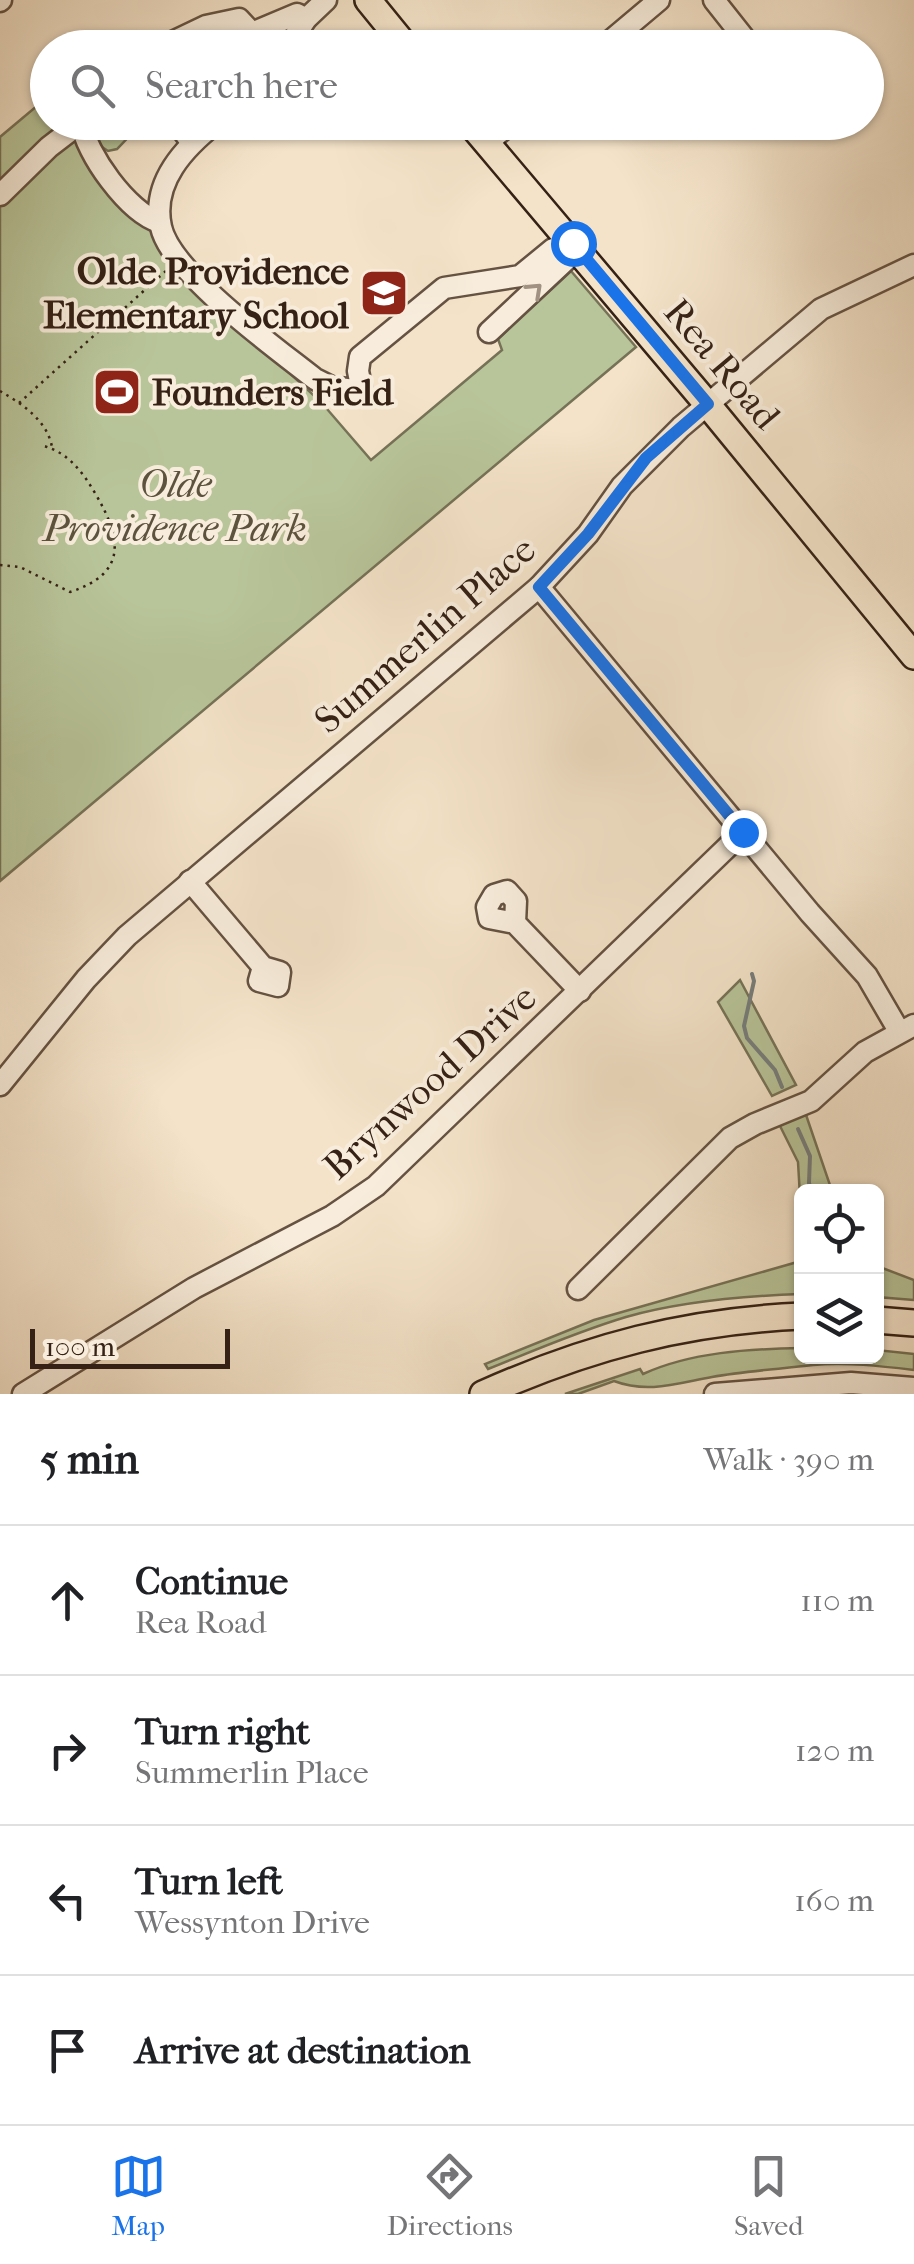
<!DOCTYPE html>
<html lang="en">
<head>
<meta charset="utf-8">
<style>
  body { margin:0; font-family:"IM FELL French Canon",serif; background:#f2f2f2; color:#202124 }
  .controls { position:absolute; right:30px; bottom:30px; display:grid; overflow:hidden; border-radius:15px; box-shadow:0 2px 8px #0004 }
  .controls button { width:90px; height:90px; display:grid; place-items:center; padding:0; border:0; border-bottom:2px solid #e0e0e0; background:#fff; color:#202124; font:50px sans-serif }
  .scale { position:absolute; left:30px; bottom:25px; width:200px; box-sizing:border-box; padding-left:10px; border:5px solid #352115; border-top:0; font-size:28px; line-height:35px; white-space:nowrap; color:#352115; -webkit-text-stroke:8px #f8eddc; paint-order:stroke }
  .stop { position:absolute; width:30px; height:30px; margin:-22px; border:8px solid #1a73e8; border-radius:50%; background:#fff }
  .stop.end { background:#1a73e8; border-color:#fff; box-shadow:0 2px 10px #0008 }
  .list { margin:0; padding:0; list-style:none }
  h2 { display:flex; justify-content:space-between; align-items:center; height:130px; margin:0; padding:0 40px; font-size:42px }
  h2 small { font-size:32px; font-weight:400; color:#757577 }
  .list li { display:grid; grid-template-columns:65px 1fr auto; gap:30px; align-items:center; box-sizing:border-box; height:150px; padding:0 40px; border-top:2px solid #e0e0e0 }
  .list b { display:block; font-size:38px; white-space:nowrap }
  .list p { margin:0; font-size:32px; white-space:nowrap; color:#757577 }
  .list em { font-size:32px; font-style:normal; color:#757577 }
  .icon { flex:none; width:55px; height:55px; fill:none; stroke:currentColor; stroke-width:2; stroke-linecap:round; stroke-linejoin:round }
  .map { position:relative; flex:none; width:914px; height:1394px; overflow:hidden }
  .search { position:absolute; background:#fff; box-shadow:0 2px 8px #0004; left:30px; right:30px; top:30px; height:110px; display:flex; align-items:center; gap:25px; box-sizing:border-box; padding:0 35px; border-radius:55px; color:#757577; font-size:38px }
  .sheet { height:730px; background:#fff }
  nav { display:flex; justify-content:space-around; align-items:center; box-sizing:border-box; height:140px; border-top:2px solid #e0e0e0; background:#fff; font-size:28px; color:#757577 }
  nav a { display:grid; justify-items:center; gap:5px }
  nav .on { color:#1a73e8 }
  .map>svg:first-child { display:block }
</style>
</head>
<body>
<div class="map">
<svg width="914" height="1394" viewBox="0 0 914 1394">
  <rect width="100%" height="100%" fill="#f4e3c9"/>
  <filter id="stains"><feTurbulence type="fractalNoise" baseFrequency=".002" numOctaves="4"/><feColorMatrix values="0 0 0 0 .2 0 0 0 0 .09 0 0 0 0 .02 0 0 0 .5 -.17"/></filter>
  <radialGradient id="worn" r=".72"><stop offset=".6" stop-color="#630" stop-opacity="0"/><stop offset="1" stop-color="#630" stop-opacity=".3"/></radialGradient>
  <g fill="#b8c499" stroke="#767257" stroke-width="2.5">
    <polygon points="44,100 47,104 48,122 63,123 219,308 321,402 371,460 502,350 498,339 571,271 636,347 0,881 0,137"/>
    <polygon points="102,123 134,123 137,128 117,149 108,151 102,147 96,135"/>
    <polygon points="740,980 796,1085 772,1096 718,1002"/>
    <polygon points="804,1109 832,1191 802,1192 801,1214 798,1162 777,1120"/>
    <path d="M801 1261V1294C743 1296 682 1301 626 1317 579 1331 533 1351 488 1369L485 1364 594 1320Z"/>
    <polygon points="877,1266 914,1280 914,1300 877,1297"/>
    <path d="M801 1348 802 1356H876L877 1350 914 1354V1370C881 1366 846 1362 813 1365 780 1369 745 1371 712 1377 678 1383 648 1394 614 1381L578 1394H565L640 1369 643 1374C691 1352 749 1349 801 1348Z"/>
  </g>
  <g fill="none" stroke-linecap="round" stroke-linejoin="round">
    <g stroke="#767d7c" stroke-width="4">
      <polyline points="752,974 754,981 744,1026 747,1038 775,1070 782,1087"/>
      <polyline points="798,1129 810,1156 809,1183 812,1192"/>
    </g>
    <g stroke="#655242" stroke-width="25">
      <g id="minor">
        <polyline points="714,0 752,48"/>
        <polyline points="0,1 1,0"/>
        <polyline points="160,48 206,26 239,19 252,33"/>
        <polyline points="244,48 252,33 297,14 306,19"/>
        <polyline points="287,48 306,19 326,0"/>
        <polyline points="602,48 659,0"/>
        <path d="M81 122C86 154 128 212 159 222"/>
        <polyline points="176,122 192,143"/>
        <path d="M217 122C185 147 151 182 161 227 171 273 276 348 315 379L331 387 362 391 358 371 360 357 444 288 520 276 553 249 573 243"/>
        <polyline points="487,143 512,122"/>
        <polyline points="0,195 49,147 79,124"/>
        <polyline points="489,332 566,260 573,243"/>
        <polyline points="539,587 810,913 867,976 899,1031"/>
        <polyline points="190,881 263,967 259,981 278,986 280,972 263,967"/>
        <polyline points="515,923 489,918 487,907 494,895 507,891 516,901 515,923 580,991"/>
        <polyline points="0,1085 86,979 127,936 539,587 588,534 622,486 681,427 821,309 914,265"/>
        <polyline points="578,1289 730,1138 755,1124 811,1101 865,1052 914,1025"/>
        <polyline points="23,1394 194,1288 332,1216 376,1186 743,832"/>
        <polyline points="715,1394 851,1383 914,1388"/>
      </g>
    </g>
    <g stroke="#352115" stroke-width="30">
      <g id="major">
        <polyline points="368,0 407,48"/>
        <polyline points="469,122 708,405 914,656"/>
        <polyline points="876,1320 914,1323"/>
        <path d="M483 1394C588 1347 686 1321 802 1316"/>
      </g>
    </g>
    <g stroke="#352115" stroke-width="2.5" stroke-dasharray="2.5 5" stroke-linecap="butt">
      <path d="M0 391C22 404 47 420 52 447"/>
      <polyline points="19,403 167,270"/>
      <path d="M0 565 20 567 70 592C129 573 121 537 95 493 82 471 68 453 44 446"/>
    </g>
    <use href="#minor" stroke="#f8eddc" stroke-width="20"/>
    <use href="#major" stroke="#f4e3c9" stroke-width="25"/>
  </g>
  <defs><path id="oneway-chevron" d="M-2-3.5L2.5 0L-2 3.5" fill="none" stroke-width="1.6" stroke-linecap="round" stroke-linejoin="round" transform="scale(2.5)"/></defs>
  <use stroke="#a09182" href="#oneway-chevron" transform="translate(535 290) rotate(-43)"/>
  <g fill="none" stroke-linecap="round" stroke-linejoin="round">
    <polyline stroke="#1a73e8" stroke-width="12" points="573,243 708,404 646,458 588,534 539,587 743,832"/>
  </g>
  <defs>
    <g id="school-square" transform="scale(2.5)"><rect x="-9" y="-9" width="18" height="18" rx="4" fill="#8f2418" stroke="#f8eddc"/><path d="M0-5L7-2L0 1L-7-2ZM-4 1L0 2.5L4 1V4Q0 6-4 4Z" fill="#fff"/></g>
    <g id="stadium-square" transform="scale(2.5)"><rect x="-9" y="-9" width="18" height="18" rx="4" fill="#8f2418" stroke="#f8eddc"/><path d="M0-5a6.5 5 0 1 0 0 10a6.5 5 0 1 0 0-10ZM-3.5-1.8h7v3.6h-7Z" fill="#fff"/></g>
  </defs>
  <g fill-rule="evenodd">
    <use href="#school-square" x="384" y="293"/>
    <use href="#stadium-square" x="117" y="392"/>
  </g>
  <g text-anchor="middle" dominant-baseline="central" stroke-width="8" stroke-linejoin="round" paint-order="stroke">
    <g font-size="38" font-weight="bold" fill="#352115" stroke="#f8eddc" text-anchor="end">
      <text x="349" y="271">Olde Providence<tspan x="349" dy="44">Elementary School</tspan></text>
      <text x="152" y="392" text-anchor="start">Founders Field</text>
    </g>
    <g font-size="38" fill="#352115" stroke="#f8eddc">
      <text transform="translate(722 364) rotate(50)">Rea Road</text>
      <text transform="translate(425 635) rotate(-41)">Summerlin Place</text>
      <text transform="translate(430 1082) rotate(-42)">Brynwood Drive</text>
    </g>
    <g font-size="38" font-style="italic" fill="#5c523d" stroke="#f8eddc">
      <text x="175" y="484">Olde<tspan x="175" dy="44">Providence Park</tspan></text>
    </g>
  </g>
  <rect width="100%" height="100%" filter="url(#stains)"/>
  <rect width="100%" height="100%" fill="url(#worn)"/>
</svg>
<div class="controls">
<button><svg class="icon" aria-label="locate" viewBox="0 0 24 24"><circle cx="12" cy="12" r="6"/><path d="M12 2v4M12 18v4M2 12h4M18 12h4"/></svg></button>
<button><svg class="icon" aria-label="layers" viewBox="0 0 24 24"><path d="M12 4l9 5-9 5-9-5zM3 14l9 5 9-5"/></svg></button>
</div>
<div class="scale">100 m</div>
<div class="stop" style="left:573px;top:243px"></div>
<div class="stop end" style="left:743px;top:832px"></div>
<div class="search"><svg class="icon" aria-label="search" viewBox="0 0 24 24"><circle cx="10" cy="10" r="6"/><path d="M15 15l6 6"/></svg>Search here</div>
</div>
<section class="sheet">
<h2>5 min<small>Walk · 390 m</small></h2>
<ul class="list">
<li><svg class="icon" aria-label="ahead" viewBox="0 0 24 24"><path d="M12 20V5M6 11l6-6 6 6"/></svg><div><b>Continue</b><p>Rea Road</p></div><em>110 m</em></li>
<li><svg class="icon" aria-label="right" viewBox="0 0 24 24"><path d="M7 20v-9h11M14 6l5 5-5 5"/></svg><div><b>Turn right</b><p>Summerlin Place</p></div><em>120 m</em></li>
<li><svg class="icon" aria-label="left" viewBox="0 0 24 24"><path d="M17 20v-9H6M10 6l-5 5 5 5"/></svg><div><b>Turn left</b><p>Wessynton Drive</p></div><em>160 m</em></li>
<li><svg class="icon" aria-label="arrive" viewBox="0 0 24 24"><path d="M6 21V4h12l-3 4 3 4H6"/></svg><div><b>Arrive at destination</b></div></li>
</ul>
</section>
<nav>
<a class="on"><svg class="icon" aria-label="map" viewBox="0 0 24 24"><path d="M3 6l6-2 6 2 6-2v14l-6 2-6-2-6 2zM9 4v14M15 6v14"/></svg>Map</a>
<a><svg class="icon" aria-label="directions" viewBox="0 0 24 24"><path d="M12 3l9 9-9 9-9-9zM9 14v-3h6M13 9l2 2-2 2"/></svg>Directions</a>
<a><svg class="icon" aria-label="saved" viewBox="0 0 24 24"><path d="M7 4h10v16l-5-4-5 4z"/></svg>Saved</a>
</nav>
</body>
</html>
